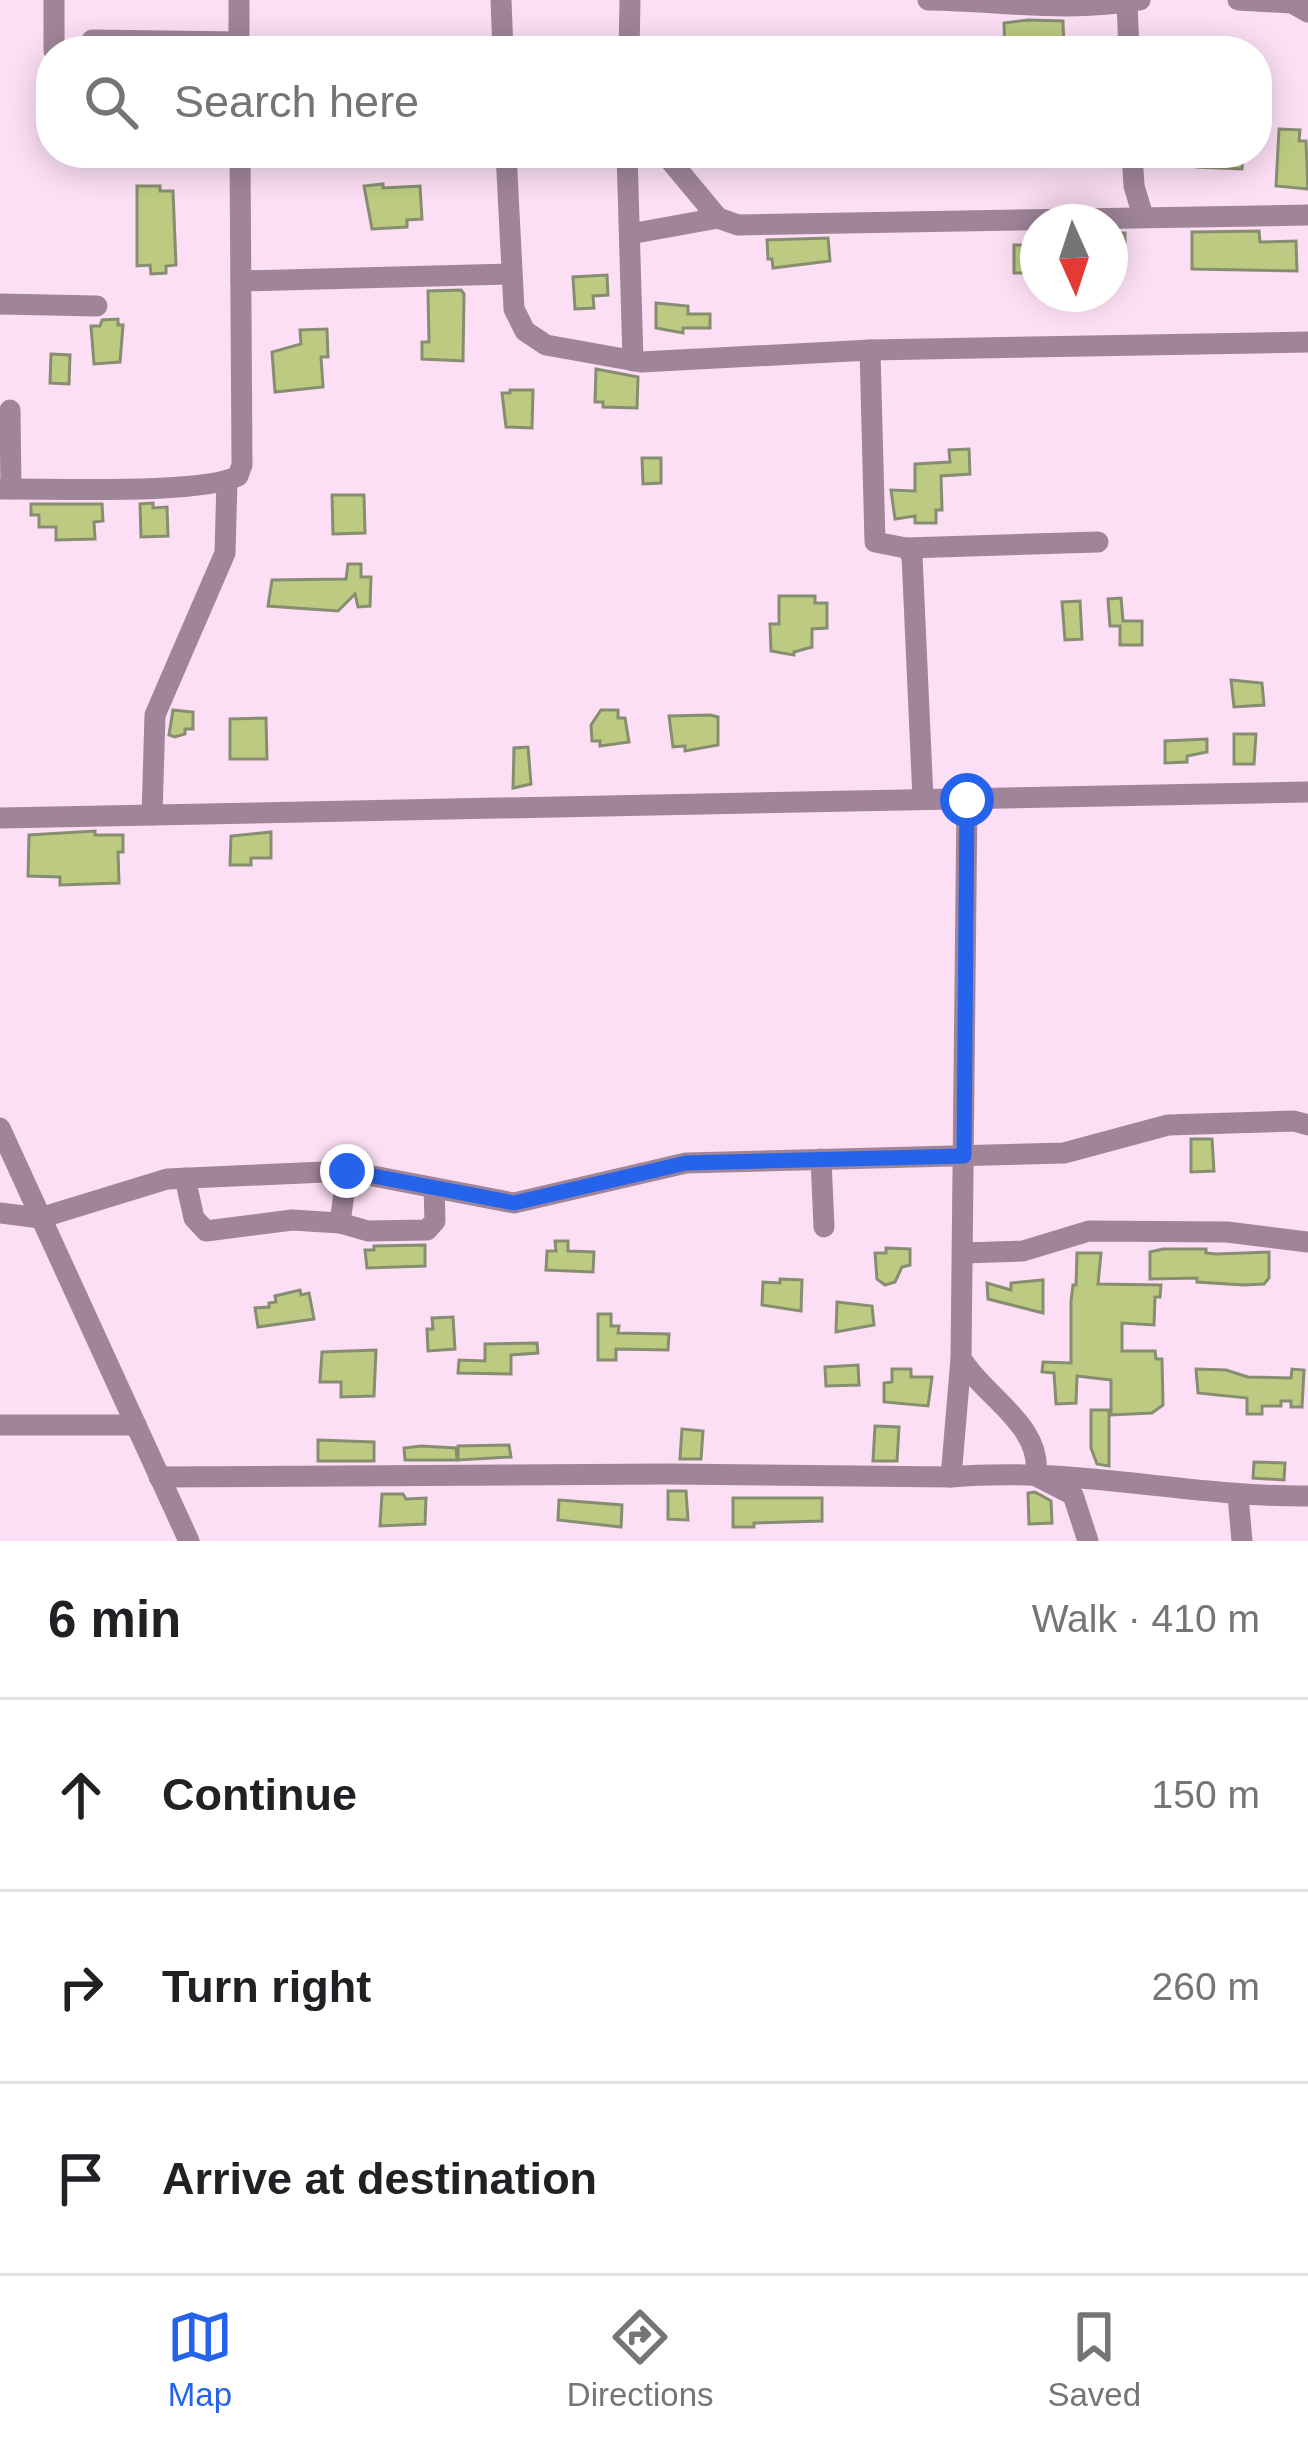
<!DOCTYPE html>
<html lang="en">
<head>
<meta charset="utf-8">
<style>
  body { margin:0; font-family:Helvetica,sans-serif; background:#f6f6f6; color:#202124 }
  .compass { position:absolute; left:1020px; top:204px; width:108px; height:108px; border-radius:50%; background:#fff; box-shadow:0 6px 30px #0003; rotate:177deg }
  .stop { position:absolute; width:36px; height:36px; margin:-27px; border:9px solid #2563eb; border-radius:50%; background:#fff }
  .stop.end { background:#2563eb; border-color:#fff; box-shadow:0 3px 12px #0008 }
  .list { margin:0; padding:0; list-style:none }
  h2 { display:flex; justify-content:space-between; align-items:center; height:156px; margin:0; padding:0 48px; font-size:51px }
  h2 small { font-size:39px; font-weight:400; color:#757577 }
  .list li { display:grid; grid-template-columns:78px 1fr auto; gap:36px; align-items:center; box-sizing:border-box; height:192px; padding:0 48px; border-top:3px solid #e0e0e0 }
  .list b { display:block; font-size:45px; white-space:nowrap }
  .list em { font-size:39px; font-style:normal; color:#757577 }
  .icon { flex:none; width:66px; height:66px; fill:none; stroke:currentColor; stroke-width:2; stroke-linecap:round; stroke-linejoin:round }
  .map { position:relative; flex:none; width:1308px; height:1541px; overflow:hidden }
  .search { position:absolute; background:#fff; box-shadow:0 6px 30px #0003; left:36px; right:36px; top:36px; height:132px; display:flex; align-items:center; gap:30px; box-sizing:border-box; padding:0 42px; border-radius:48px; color:#757577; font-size:45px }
  .sheet { height:732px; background:#fff }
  nav { display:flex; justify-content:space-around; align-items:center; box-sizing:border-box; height:168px; border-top:3px solid #e0e0e0; background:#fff; font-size:33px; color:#757577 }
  nav a { display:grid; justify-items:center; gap:6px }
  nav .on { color:#2563eb }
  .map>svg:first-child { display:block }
</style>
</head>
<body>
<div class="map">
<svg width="1308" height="1541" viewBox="0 0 1308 1541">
  <rect width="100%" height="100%" fill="#fcdff4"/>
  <g fill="#bccb81" stroke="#878d71" stroke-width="3">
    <polygon points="1028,20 1063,21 1064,51 1005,51 1004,23"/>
    <polygon points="1279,129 1300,130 1299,141 1306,141 1308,189 1276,186"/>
    <polygon points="1198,153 1243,153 1242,169 1197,167"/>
    <polygon points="383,184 383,188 420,186 422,219 407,220 407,227 372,229 364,186"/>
    <polygon points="137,186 160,186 160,191 173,191 176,265 166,266 166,273 151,274 150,265 137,266"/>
    <polygon points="1259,231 1260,242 1296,241 1297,271 1192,269 1192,232"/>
    <polygon points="1110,233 1125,233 1125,242 1120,242 1123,273 1110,274"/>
    <polygon points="828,238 830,261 773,268 772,259 768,259 767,240"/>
    <rect x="1014" y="245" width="24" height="28"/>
    <polygon points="607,275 608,295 593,296 594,308 575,309 573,277"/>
    <polygon points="461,290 464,294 463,361 422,359 422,342 429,342 428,291"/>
    <polygon points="656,303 688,306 688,314 710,314 710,328 683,328 683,333 656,328"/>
    <polygon points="118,319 118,325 123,325 120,362 94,364 91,326 100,326 102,320"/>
    <polygon points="327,329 328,357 321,357 323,387 275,392 272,352 301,344 300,330"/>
    <polygon points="51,354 70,355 69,384 50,383"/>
    <polygon points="596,369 638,377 637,408 603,407 603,402 595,402"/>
    <polygon points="510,390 533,390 532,428 506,427 502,393 510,393"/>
    <polygon points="969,449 970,474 941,476 942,510 936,510 936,523 915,523 915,516 895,519 891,490 915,491 915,464 950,462 949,450"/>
    <polygon points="642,458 661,458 661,483 643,484"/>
    <polygon points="332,495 364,495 365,533 333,534"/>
    <polygon points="153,503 153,508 167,507 168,536 141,537 140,504"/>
    <polygon points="31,504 102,504 103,521 94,522 95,539 56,540 56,527 39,527 39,515 31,515"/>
    <polygon points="348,564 361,564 361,577 371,577 370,606 358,607 355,594 338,611 268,606 272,580 346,579"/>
    <polygon points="779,596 815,596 815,603 827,603 827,628 812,629 812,647 794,652 794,655 771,651 770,624 779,624"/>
    <polygon points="1121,598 1123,621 1142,621 1142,645 1120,645 1120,626 1110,626 1108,599"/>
    <polygon points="1080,601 1082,639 1065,640 1062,602"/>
    <polygon points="1231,680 1262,683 1264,705 1234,707"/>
    <polygon points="173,710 193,712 193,729 185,729 185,734 175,737 169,735"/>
    <polygon points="601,710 618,710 618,718 625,718 629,742 600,746 600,741 592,741 591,725"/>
    <polygon points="710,715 718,717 718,745 685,751 685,746 673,747 669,716"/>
    <polygon points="266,718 267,759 230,759 230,719"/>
    <polygon points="1234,734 1256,734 1254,764 1234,764"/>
    <polygon points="1207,739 1207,752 1187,756 1187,762 1165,763 1165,741"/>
    <polygon points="528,747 531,784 513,788 514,748"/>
    <polygon points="95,831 95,835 123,835 123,852 118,852 119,883 60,885 60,877 28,876 29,835"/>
    <polygon points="271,832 271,858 251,858 251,865 230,865 231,836"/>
    <polygon points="1191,1139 1212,1139 1214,1171 1191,1172"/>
    <polygon points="555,1241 568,1241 568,1251 594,1252 593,1272 546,1270 547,1251 556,1251"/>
    <polygon points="425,1245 425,1266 367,1268 365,1250 374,1250 374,1246"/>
    <polygon points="886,1248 910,1249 910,1265 902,1267 895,1282 885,1285 877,1279 875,1253 886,1253"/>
    <polygon points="1163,1249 1206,1249 1206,1253 1216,1254 1269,1252 1269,1278 1264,1284 1244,1285 1197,1282 1197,1278 1150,1279 1150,1252"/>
    <polygon points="1077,1253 1101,1253 1098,1284 1161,1285 1160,1297 1155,1297 1154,1325 1122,1323 1122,1351 1155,1351 1156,1359 1162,1359 1163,1405 1152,1413 1111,1415 1111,1380 1077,1376 1076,1403 1056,1404 1054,1373 1042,1372 1043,1362 1071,1363 1071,1301 1073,1285 1076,1285"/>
    <polygon points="780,1279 802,1280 801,1311 762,1305 763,1282 780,1283"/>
    <polygon points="1043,1280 1043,1313 988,1299 987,1283 1011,1290 1011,1283"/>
    <polygon points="300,1290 301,1295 309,1293 314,1319 258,1327 255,1308 269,1307 269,1303 276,1302 275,1296"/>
    <polygon points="837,1302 872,1306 874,1325 836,1332"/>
    <polygon points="598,1314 611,1314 611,1326 619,1326 618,1333 669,1334 668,1350 616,1349 616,1360 598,1360"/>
    <polygon points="453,1317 455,1349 428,1351 427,1329 433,1329 432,1318"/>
    <polygon points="537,1343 538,1353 511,1355 511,1374 458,1373 459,1360 485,1361 485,1344"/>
    <polygon points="376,1350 374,1396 341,1397 341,1382 320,1382 322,1352"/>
    <polygon points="858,1365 859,1385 826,1386 825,1367"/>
    <polygon points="892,1369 911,1369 911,1377 932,1377 928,1406 884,1402 884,1383 892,1382"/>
    <polygon points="1196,1369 1226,1370 1248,1377 1291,1378 1292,1369 1304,1370 1302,1407 1291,1407 1291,1401 1281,1401 1281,1406 1262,1406 1262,1414 1247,1414 1247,1398 1198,1393"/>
    <polygon points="1091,1410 1109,1410 1109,1466 1097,1464 1091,1448"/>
    <polygon points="875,1426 899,1427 897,1461 873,1461"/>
    <polygon points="682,1429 703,1431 701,1459 680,1459"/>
    <polygon points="318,1440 374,1442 374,1461 318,1461"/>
    <polygon points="509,1445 511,1457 458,1460 458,1446"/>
    <polygon points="421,1446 456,1448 457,1460 405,1460 404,1448"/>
    <polygon points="1254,1462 1285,1463 1284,1480 1253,1478"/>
    <polygon points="668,1491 686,1491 688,1520 668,1519"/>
    <polygon points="1035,1492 1051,1501 1052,1523 1029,1524 1028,1493"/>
    <polygon points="382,1494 403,1494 406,1499 426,1498 425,1524 380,1526"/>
    <polygon points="733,1498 822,1498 822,1521 754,1523 754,1527 733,1527"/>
    <polygon points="559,1500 622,1505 621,1527 558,1520"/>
  </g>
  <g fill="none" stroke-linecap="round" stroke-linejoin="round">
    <g stroke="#a08599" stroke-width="21">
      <polyline points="239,0 239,51"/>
      <polyline points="501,0 503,51"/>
      <path d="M928 0C1001 1 1067 13 1140 0"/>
      <polyline points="1238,0 1292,3 1308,12"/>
      <polyline points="1127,2 1129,51"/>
      <polyline points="92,40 239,42"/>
      <polyline points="54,51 54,0"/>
      <polyline points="629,51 630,0"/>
      <polyline points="506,153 514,309 525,331 546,345 641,362 870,350 1308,342"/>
      <polyline points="627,153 633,361"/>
      <polyline points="664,153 718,218 738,225 1308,215"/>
      <polyline points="1132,153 1134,186 1143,216"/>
      <polyline points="630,234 718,218"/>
      <polyline points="241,281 510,274"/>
      <polyline points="0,304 97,306"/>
      <polyline points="870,350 875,542 906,548 912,556 923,799"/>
      <polyline points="10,410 11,489"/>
      <path d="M0 489C49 488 201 495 238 476L242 465 240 153"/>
      <polyline points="906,548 1098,542"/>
      <path d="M967 799 961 1358C984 1397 1043 1425 1036 1476L1073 1495 1088 1541"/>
      <polyline points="152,815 155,715 225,553 227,481"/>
      <polyline points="0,818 1308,792"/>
      <polyline points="0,1128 189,1541"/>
      <polyline points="821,1159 824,1227"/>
      <polyline points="185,1178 194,1218 206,1231 292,1220 340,1223 347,1171"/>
      <polyline points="0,1213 40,1218 167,1179 347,1171 514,1203 686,1163 1064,1153 1168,1125 1294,1121 1308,1125"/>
      <polyline points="340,1223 368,1231 427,1230 435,1221 434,1188"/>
      <polyline points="963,1253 1023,1251 1089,1231 1227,1232 1308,1242"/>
      <polyline points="0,1425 136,1425"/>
      <path d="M159 1477 667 1474 951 1477C1071 1466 1189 1497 1308 1496"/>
      <polyline points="951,1477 961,1359"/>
      <polyline points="1238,1496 1242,1541"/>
    </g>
  </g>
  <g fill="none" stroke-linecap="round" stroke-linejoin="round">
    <polyline stroke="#2563eb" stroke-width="15" points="347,1171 514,1203 686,1163 964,1156 967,800"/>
  </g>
</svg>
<svg class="compass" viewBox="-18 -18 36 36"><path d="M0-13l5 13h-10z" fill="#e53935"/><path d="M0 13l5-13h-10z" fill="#757577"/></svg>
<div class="stop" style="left:967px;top:800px"></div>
<div class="stop end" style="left:347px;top:1171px"></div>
<div class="search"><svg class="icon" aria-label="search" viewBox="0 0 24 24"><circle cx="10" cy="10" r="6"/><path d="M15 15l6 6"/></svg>Search here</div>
</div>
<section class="sheet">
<h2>6 min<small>Walk · 410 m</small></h2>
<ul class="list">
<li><svg class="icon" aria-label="ahead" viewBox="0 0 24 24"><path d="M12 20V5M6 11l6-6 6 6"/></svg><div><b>Continue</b></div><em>150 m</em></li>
<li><svg class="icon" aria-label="right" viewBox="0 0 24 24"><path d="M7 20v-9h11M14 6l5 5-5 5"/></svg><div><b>Turn right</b></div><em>260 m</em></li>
<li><svg class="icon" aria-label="arrive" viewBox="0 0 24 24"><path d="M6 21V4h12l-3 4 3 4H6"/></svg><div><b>Arrive at destination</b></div></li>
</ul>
</section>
<nav>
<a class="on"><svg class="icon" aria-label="map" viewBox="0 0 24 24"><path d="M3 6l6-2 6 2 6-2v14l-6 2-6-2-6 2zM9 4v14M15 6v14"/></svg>Map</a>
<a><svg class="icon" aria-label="directions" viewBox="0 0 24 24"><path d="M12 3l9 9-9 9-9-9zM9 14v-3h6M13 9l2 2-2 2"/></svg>Directions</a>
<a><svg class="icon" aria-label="saved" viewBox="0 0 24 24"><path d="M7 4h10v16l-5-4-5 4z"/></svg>Saved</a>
</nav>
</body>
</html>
